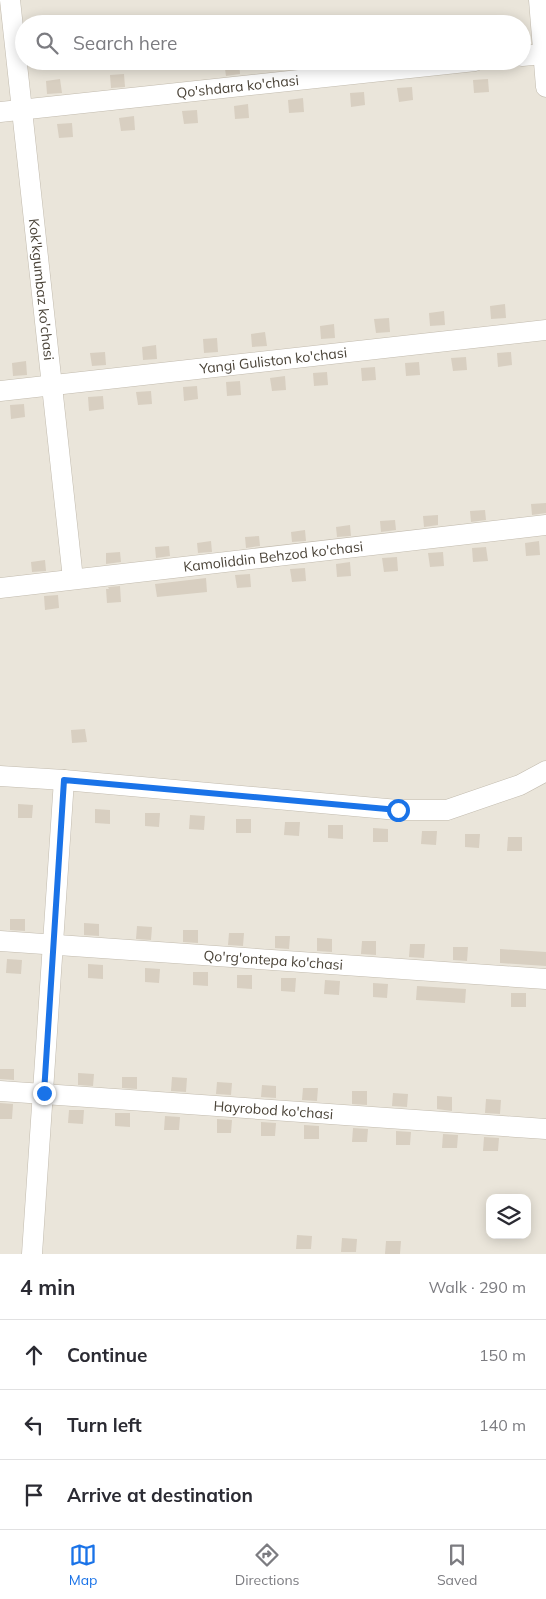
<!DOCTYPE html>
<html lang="en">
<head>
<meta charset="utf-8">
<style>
  body { margin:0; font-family:Mulish,sans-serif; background:#f2f2f3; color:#2b2b33 }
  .controls { position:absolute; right:15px; bottom:15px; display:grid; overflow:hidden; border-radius:10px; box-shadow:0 2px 12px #0003 }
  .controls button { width:45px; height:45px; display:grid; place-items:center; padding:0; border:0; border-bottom:1px solid #e1e1e2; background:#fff; color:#2b2b33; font:25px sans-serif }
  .stop { position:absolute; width:15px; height:15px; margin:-11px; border:4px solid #1a73e8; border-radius:50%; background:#fff }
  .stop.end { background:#1a73e8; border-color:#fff; box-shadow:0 1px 5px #0008 }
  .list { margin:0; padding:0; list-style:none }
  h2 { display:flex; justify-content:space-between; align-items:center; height:65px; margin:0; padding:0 20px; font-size:21px }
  h2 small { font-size:16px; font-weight:400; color:#7c7c81 }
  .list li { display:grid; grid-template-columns:32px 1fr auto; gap:15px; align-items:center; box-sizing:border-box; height:70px; padding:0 20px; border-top:1px solid #e1e1e2 }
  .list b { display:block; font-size:19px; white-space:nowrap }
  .list em { font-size:16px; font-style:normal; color:#7c7c81 }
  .icon { flex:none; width:28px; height:28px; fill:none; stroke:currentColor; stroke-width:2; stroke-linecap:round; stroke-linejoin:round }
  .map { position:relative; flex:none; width:546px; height:1254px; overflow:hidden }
  .search { position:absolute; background:#fff; box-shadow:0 2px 12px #0003; left:15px; right:15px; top:15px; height:55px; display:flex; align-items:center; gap:12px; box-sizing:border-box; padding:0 18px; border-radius:28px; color:#7c7c81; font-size:19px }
  .sheet { height:275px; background:#fff }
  nav { display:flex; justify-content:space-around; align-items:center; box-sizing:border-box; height:70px; border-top:1px solid #e1e1e2; background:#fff; font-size:14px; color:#7c7c81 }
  nav a { display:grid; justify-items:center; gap:2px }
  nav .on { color:#1a73e8 }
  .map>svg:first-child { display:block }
</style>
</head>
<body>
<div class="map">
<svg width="546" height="1254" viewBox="0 0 546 1254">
  <rect width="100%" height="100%" fill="#f6f3ec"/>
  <path fill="#eae5da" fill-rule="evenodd" d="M0 0H546V1254H0ZM24 24H522V61H24ZM490 1198H527V1235H490Z"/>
  <g fill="#d8cfc1">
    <polygon points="239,61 240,74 226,76 224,62"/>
    <polygon points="124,74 125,87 111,88 110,75"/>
    <polygon points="60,79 62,93 47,94 46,81"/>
    <polygon points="488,79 489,92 474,93 473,80"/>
    <polygon points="412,87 413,100 399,102 397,88"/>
    <polygon points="364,92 365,105 351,107 350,93"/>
    <polygon points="303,98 304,112 289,113 288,100"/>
    <polygon points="248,104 249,118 235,119 234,106"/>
    <polygon points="197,110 198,123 184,124 182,111"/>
    <polygon points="134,116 135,130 121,131 119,118"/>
    <polygon points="72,123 73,137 59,138 57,124"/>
    <polygon points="505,304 506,318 491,319 490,306"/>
    <polygon points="444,311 445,325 430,326 429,313"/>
    <polygon points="389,318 390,332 376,333 374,319"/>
    <polygon points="334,324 335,338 321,339 320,326"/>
    <polygon points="265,332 267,346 252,347 251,334"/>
    <polygon points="217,338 218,352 204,353 203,339"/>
    <polygon points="156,345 157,359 143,360 142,347"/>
    <polygon points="105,352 106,365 92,366 90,353"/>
    <polygon points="511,352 512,365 498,367 497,353"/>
    <polygon points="466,357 467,370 453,371 451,358"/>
    <polygon points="26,361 27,375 13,376 12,363"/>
    <polygon points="419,362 420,375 406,376 405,363"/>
    <polygon points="375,367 376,380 362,381 361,368"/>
    <polygon points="327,372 328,385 314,386 313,373"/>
    <polygon points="285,376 286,390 272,391 270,378"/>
    <polygon points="240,381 241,395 227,396 226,382"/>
    <polygon points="197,386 198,399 184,401 183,387"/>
    <polygon points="151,391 152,404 138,405 136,392"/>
    <polygon points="103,396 104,409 89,411 88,397"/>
    <polygon points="24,404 25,417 11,419 10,405"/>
    <polygon points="546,503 546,513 532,515 531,504"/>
    <polygon points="485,510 486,520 471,522 470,511"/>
    <polygon points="438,515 438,525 424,527 423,516"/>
    <polygon points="395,520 396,530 381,532 380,521"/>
    <polygon points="350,525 351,536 337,537 336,527"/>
    <polygon points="305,530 306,541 292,542 291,532"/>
    <polygon points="259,536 260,546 246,548 245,537"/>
    <polygon points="211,541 212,552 198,553 197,543"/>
    <polygon points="539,541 540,555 526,556 525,543"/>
    <polygon points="169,546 170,556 156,558 155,547"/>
    <polygon points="486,547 488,561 473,562 472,548"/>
    <polygon points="120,552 121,562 106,564 106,553"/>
    <polygon points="443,552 444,566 430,567 428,553"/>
    <polygon points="397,557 398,571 384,572 382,558"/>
    <polygon points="45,560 46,571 32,572 31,562"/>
    <polygon points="350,562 351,576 337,577 336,564"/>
    <polygon points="305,568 306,581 292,582 290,569"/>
    <polygon points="250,574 251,587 237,588 235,575"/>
    <polygon points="206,578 207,592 157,597 155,584"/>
    <polygon points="120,586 121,602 107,603 106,589 109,589 108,587"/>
    <polygon points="58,595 59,608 45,610 44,596"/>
    <polygon points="85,729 87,742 72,743 71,730"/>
    <polygon points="18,804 33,805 32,818 18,818"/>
    <polygon points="95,809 110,810 110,824 95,823"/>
    <polygon points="145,813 160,813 159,827 145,826"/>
    <polygon points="190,815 205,816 204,830 189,829"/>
    <rect x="236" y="819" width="15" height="14"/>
    <polygon points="285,822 300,822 299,836 284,835"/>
    <polygon points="328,825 343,825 343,839 328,838"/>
    <polygon points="373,828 388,829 388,842 373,842"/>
    <polygon points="422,831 437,831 436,845 421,844"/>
    <polygon points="465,834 480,834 479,848 465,847"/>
    <polygon points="508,837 522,837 522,851 507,851"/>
    <polygon points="10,919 25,919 25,931 10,930"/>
    <polygon points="84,923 99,924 99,936 84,935"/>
    <polygon points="137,926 152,927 151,940 136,939"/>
    <polygon points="183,930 198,930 198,943 183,942"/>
    <polygon points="229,933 244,933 243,946 228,945"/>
    <polygon points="275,936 290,936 289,949 275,948"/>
    <polygon points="317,938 332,939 332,952 317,951"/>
    <polygon points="362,941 376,941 376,955 361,954"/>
    <polygon points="410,944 425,944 424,958 409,957"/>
    <polygon points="453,947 468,947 467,961 453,960"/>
    <polygon points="500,949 546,952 546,966 500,963"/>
    <polygon points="7,959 22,960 21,974 6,973"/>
    <polygon points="88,964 103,965 103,979 88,978"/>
    <polygon points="145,968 160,969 159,983 145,982"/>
    <polygon points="193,972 208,972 208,986 193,985"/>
    <polygon points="237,975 252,975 252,989 237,988"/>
    <polygon points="281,978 296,978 295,992 281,991"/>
    <polygon points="325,980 340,981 339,995 324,994"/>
    <polygon points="373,983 388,984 387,998 373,997"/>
    <polygon points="417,986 466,989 465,1003 416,1000"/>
    <rect x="511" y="993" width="15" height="14"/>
    <polygon points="0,1069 14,1069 14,1080 0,1079"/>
    <polygon points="78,1073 94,1074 93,1086 78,1085"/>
    <polygon points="122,1077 137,1077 137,1089 122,1088"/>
    <polygon points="172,1077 187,1078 186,1092 171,1091"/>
    <polygon points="217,1082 232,1083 231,1095 216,1094"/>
    <polygon points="262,1085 276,1086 276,1098 261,1097"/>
    <polygon points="303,1088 318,1088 317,1101 302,1100"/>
    <polygon points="352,1091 367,1091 367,1105 352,1104"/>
    <polygon points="393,1093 408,1094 407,1107 392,1106"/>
    <polygon points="437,1096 452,1097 452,1111 437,1109"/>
    <polygon points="486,1099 501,1100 500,1114 485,1113"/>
    <polygon points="0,1103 13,1104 12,1119 0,1119"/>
    <polygon points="69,1110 84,1110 83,1124 68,1123"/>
    <polygon points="115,1113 130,1113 130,1127 115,1126"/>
    <polygon points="165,1116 180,1117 179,1130 164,1130"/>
    <polygon points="217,1119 232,1120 231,1133 217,1133"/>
    <polygon points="261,1122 276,1123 275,1136 261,1136"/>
    <polygon points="304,1125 319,1126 319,1139 304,1139"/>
    <polygon points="353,1128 368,1129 367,1142 352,1142"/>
    <polygon points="396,1131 411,1132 410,1145 396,1145"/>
    <polygon points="443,1134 458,1135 457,1148 442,1148"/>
    <polygon points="484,1137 499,1138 498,1151 483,1151"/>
    <polygon points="297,1235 312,1236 311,1249 296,1249"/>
    <polygon points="342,1238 357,1239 356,1252 341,1252"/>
    <polygon points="386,1241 401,1241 400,1254 385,1254"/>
  </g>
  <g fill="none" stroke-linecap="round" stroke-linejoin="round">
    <g stroke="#c2bbae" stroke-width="21">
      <g id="minor">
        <path id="s1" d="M10 0 73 579"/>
        <polyline points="539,0 546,87"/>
        <polyline points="522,56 543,54"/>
        <path id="s2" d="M0 112 475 61"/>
        <path id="s3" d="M0 391 546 330"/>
        <path id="s4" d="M0 588 546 525"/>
        <polyline points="0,776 64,780 398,810 447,810 520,785 546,771"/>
        <path id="s5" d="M0 941 546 979"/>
        <path id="s6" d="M0 1091 546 1129"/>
        <polyline points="32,1254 64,780"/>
      </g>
    </g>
    <use href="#minor" stroke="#fff" stroke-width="20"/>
  </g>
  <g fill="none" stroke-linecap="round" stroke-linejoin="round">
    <polyline stroke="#1a73e8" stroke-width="6" points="44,1093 64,780 398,810"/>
  </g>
  <g text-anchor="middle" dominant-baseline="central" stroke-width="5" stroke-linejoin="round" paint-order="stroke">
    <g font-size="14" fill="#4b4439" stroke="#fff">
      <text stroke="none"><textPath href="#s2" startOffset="239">Qo'shdara ko'chasi</textPath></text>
      <text stroke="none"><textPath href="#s1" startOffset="291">Kok'kgumbaz ko'chasi</textPath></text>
      <text stroke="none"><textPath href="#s3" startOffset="275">Yangi Guliston ko'chasi</textPath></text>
      <text stroke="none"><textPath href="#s4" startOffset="275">Kamoliddin Behzod ko'chasi</textPath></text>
      <text stroke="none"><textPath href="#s5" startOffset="274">Qo'rg'ontepa ko'chasi</textPath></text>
      <text stroke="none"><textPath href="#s6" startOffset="274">Hayrobod ko'chasi</textPath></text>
    </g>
  </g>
</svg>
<div class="controls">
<button><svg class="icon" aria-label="layers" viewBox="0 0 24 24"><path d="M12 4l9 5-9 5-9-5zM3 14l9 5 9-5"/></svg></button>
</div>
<div class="stop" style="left:398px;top:810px"></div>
<div class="stop end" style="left:44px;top:1093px"></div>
<div class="search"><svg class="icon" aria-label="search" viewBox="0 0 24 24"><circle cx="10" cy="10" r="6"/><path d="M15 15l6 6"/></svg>Search here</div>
</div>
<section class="sheet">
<h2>4 min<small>Walk · 290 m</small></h2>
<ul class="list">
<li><svg class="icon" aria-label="ahead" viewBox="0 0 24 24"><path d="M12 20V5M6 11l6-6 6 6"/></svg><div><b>Continue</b></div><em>150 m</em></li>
<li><svg class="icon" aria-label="left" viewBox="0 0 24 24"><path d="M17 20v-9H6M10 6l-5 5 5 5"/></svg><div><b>Turn left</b></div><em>140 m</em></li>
<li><svg class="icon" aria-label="arrive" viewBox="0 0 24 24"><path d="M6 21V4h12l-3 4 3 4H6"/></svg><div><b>Arrive at destination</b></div></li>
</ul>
</section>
<nav>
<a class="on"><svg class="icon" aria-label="map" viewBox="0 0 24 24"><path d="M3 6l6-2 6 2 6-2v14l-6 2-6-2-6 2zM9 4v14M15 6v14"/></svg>Map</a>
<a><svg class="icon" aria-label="directions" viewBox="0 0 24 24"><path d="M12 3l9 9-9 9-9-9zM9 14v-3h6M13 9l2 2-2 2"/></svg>Directions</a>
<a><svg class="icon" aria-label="saved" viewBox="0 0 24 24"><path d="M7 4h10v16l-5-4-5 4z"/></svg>Saved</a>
</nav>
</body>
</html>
